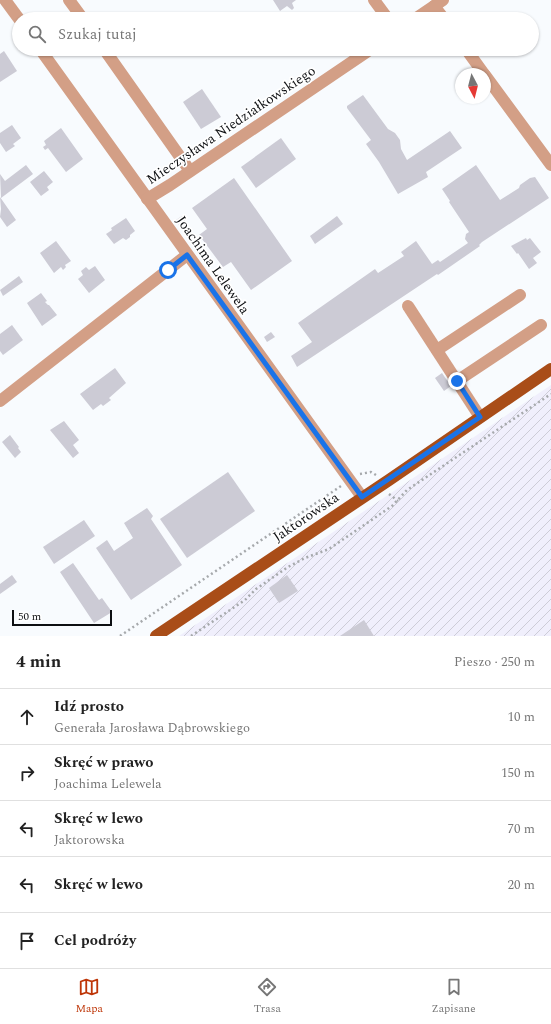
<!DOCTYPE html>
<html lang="pl">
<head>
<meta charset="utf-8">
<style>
  body { margin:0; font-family:Spectral,serif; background:#f2f2f2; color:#222 }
  .compass { position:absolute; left:455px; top:68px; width:36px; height:36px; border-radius:50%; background:#fff; box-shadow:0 1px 3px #0004; rotate:173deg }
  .scale { position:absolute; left:12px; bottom:10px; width:100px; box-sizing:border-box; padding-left:4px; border:2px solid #0d0f12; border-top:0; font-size:11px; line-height:14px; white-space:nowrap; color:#0d0f12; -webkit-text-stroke:3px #fff; paint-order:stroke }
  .stop { position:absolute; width:12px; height:12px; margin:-9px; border:3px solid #1a73e8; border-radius:50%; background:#fff }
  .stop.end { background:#1a73e8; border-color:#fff; box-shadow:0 1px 4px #0008 }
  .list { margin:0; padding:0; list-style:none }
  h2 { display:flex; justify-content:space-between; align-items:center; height:52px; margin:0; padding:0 16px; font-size:17px }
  h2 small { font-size:13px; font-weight:400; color:#767676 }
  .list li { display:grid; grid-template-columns:26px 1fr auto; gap:12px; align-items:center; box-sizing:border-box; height:56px; padding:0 16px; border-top:1px solid #e0e0e0 }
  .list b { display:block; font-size:15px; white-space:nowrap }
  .list p { margin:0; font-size:13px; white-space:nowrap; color:#767676 }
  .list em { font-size:13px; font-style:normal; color:#767676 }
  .icon { flex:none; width:22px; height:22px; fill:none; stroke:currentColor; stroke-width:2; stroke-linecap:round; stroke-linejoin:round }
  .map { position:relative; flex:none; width:551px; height:636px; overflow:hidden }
  .search { position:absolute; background:#fff; box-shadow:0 1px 3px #0004; left:12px; right:12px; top:12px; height:44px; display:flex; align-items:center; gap:10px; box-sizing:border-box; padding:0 14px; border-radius:22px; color:#767676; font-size:15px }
  .sheet { height:332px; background:#fff }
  nav { display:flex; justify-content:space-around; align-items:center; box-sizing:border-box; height:56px; border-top:1px solid #e0e0e0; background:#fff; font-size:11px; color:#767676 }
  nav a { display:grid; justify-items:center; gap:2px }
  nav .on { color:#be3507 }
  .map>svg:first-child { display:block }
</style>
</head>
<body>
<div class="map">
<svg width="551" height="636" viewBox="0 0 551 636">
  <defs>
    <pattern id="industrial-furrows" width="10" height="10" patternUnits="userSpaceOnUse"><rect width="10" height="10" fill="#f0effc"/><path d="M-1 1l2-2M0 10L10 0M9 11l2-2" fill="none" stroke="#cdccd7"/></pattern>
  </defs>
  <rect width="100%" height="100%" fill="#f8fbfe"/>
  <polygon fill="url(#industrial-furrows)" points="551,385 551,636 179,636"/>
  <g fill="#cccbd5">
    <polygon points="273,0 296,0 292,3 294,8 292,10 287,6 280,11"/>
    <polygon points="4,51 17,71 0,82 0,54"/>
    <polygon points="202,89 221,117 201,129 183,102"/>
    <polygon points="363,95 388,129 395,133 400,140 401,149 407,160 450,131 462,148 426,172 428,177 398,194 379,162 366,144 371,140 347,108 347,106"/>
    <polygon points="12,125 21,138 13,144 15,146 6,152 0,143 0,133"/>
    <polygon points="61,128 83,159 66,172 48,148 45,150 43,147 46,145 44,141"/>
    <polygon points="281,138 296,159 256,188 241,167"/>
    <polygon points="26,165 33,174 1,198 0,174 5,181"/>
    <polygon points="476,165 500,200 519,188 520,185 530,178 535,177 549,198 482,242 479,245 480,246 438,275 437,274 297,367 291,356 312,342 298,323 375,269 378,273 404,256 401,252 416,241 432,264 438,260 440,262 468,243 465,239 466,234 469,232 449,202 450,201 442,189"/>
    <polygon points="44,171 53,182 47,187 49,190 41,196 30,182"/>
    <polygon points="234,178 292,261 251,290 231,262 223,267 199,235 207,229 192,208"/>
    <polygon points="0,197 16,220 7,227 0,217 1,209"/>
    <polygon points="182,216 187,224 181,228 176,220"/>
    <polygon points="337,216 343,224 315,244 310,236"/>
    <polygon points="126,218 135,231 130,235 130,237 126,240 123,238 114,244 106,234 112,230 111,228"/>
    <polygon points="526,238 527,240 530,238 541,252 533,258 537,263 529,269 518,253 517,254 511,246"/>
    <polygon points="56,241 71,261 65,265 66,267 63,270 61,267 54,273 40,253"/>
    <polygon points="95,266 105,280 89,293 78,279 83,275 81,271 86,267 89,270"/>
    <polygon points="19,276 23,282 3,296 0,290"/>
    <polygon points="41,293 47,301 45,302 48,305 49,305 57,315 42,326 27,303"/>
    <polygon points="12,325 23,340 3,355 0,351 0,334"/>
    <polygon points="271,332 275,337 267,342 264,337"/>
    <polygon points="115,368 126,383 109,398 111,400 103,406 101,404 93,410 80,394"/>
    <polygon points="442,373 451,386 444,391 435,378"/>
    <polygon points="64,421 79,440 73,445 79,453 73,458 50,430"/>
    <polygon points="10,435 19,447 18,448 21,452 15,458 2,442"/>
    <polygon points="228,472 255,511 187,558 160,519"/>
    <polygon points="147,508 153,516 151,519 182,565 131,600 96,548 107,540 114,551 133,538 124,523"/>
    <polygon points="84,520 95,536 54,564 43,547"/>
    <polygon points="73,563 99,600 102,598 112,612 94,623 60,572"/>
    <polygon points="12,575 17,582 0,594 0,584"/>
    <polygon points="287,575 298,591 279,603 269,588"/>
    <polygon points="364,620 374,636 340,636"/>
  </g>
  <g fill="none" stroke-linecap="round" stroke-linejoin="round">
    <g stroke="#a6a9ac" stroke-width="2.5" stroke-dasharray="2 3" stroke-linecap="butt">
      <polyline points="360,474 371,472 376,475"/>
      <polyline points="389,494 398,501"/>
      <polyline points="120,636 341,486"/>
      <polyline points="191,636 245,600 256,589 288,567 305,558 329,549 354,532 392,506 407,490 551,394"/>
    </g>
    <g stroke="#d39f86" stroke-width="12">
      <polyline points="5,0 19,19"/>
      <polyline points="69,0 83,19"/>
      <polyline points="374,0 388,19"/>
      <polyline points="434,6 444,19"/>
      <polyline points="415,19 443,0"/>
      <polyline points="40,49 362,497"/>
      <polyline points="104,49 190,171"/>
      <polyline points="466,49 484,74"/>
      <polyline points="485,75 551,165"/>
      <polyline points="147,199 170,185 371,49"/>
      <polyline points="408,306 480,417"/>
      <polyline points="437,350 520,295"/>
      <polyline points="457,381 541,325"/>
      <polyline points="0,401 187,255"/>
    </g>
    <polyline stroke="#a94d18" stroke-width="12" points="156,636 389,480 551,369"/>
  </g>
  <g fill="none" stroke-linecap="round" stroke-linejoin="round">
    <polyline stroke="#1a73e8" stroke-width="5" points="168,270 187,255 362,497 480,417 457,381"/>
  </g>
  <g text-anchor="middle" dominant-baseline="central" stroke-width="3.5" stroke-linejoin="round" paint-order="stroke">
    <g font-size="14" fill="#0d0f12" stroke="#fff">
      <text transform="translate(231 125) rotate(-34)">Mieczysława Niedziałkowskiego</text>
      <text transform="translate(213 265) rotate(55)">Joachima Lelewela</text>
      <text transform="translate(306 517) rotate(-34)">Jaktorowska</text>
    </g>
  </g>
</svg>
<svg class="compass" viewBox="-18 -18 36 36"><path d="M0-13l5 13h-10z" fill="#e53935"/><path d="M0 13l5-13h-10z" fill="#767676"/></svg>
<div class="scale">50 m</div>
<div class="stop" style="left:168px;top:270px"></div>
<div class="stop end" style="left:457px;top:381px"></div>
<div class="search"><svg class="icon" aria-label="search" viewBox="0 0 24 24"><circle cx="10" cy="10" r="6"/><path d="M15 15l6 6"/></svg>Szukaj tutaj</div>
</div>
<section class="sheet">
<h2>4 min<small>Pieszo · 250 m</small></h2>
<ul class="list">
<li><svg class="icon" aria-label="ahead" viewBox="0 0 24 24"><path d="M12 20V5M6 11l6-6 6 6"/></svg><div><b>Idź prosto</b><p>Generała Jarosława Dąbrowskiego</p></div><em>10 m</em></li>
<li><svg class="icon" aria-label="right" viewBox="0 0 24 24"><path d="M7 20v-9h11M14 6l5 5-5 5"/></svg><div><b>Skręć w prawo</b><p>Joachima Lelewela</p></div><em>150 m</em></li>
<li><svg class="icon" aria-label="left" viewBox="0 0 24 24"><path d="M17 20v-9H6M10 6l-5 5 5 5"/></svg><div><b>Skręć w lewo</b><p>Jaktorowska</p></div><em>70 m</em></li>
<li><svg class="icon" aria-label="left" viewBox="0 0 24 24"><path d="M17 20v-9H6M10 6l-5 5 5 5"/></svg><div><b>Skręć w lewo</b></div><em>20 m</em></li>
<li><svg class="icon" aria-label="arrive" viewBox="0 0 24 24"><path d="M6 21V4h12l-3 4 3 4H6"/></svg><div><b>Cel podróży</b></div></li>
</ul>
</section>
<nav>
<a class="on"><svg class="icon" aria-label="map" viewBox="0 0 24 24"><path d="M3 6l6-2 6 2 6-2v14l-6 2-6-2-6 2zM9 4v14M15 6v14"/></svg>Mapa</a>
<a><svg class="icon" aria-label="directions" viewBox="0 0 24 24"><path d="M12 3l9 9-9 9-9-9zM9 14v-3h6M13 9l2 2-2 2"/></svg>Trasa</a>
<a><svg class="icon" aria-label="saved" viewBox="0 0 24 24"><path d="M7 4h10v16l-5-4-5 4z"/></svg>Zapisane</a>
</nav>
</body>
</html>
